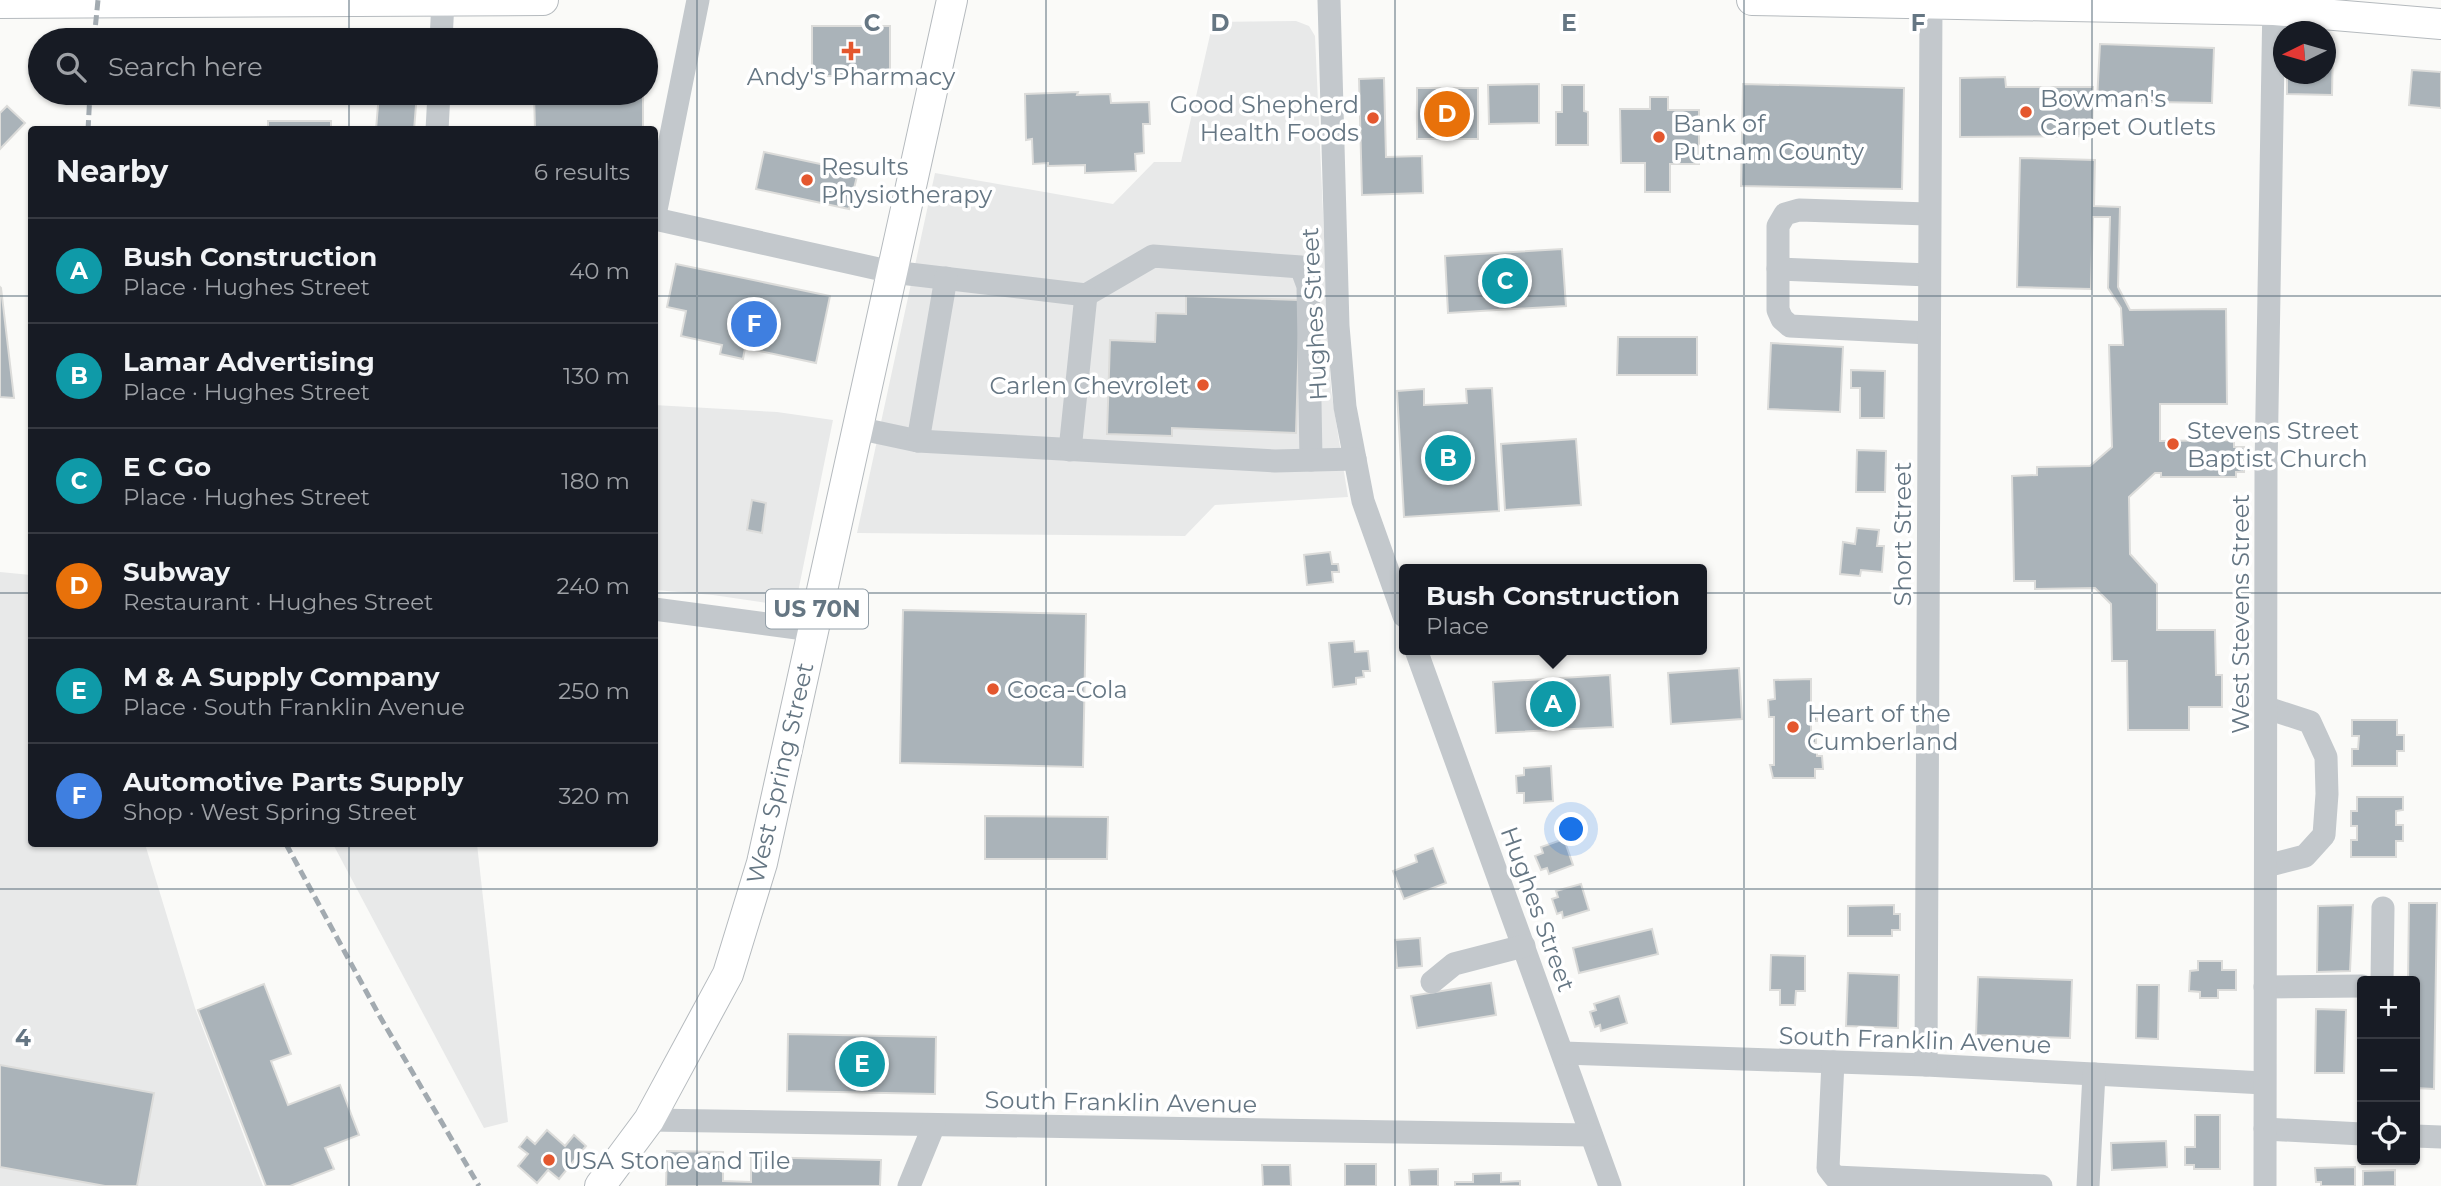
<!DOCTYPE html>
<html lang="en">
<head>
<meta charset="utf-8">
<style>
  body { margin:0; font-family:Montserrat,sans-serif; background:#20242c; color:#f1f3f6 }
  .controls { position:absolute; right:21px; bottom:21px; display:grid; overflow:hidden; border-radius:7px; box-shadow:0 2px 5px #0004 }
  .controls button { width:63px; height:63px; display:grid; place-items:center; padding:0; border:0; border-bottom:2px solid #363941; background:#171b24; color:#f1f3f6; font:35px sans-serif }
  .compass { position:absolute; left:2273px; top:21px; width:63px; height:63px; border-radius:50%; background:#171b24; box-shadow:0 2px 5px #0004; rotate:265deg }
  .you { position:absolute; left:1572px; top:830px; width:24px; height:24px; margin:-18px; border:5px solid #fff; border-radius:50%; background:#1a73e8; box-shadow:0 0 0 10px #1a73e833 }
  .badge { display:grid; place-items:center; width:46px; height:46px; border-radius:50%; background:#7c3aed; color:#fff; font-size:23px; font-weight:700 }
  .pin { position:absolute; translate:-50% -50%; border:4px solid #fff; box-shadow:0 2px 7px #0006 }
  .popup { position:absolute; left:1399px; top:564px; width:308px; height:91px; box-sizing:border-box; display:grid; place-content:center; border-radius:7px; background:#171b24; filter:drop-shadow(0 2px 5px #0005); font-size:23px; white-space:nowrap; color:#9ea1a6 }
  .popup b { font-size:26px; color:#f1f3f6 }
  .popup::after { content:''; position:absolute; left:50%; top:100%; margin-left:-14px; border:14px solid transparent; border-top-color:#171b24 }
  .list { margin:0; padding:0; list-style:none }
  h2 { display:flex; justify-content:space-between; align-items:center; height:91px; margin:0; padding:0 28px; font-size:30px }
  h2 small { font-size:23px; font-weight:400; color:#9ea1a6 }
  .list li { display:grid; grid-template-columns:46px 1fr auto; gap:21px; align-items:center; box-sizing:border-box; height:105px; padding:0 28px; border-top:2px solid #363941 }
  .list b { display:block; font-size:26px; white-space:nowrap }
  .list p { margin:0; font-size:23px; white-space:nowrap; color:#9ea1a6 }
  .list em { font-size:23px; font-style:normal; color:#9ea1a6 }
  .icon { flex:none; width:38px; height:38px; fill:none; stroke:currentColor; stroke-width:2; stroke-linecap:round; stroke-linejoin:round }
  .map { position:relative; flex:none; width:2441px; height:1186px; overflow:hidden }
  .search { position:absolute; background:#171b24; box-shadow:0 2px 5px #0004; left:28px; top:28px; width:630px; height:77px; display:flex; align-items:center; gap:18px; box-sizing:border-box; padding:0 24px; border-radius:38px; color:#9ea1a6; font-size:26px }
  .panel { position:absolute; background:#171b24; box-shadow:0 2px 5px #0004; left:28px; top:126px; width:630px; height:721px; border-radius:7px }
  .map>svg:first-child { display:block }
</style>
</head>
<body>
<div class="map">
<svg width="2441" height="1186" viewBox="0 0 2441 1186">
  <rect width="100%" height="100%" fill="#fafaf8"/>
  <g fill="#e8e9e9">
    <polygon points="1296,21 1309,26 1315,36 1331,390 1348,497 1215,505 1185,536 857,533 935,173 1113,204 1154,162 1181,162 1213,22"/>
    <polygon points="654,405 777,412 833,420 795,607 713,595 655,590"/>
    <polygon points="0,572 31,575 32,844 145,844 195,1008 263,1186 0,1186"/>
    <polygon points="333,844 477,844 508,1122 484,1128"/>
  </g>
  <g fill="#aab3b9" stroke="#dcdcda" stroke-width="2">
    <rect x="812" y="26" width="78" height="50"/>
    <polygon points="2100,44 2214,48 2212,103 2097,101"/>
    <polygon points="2326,44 2333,44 2332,95 2287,94 2287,74 2326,74"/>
    <polygon points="2412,70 2441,72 2441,108 2409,105"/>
    <polygon points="2005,77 2006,87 2093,87 2092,136 1960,137 1960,78"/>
    <polygon points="1384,78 1386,157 1422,156 1423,193 1362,195 1359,79"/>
    <polygon points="1539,84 1539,123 1489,124 1488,85"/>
    <polygon points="1743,84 1904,88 1902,189 1741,186"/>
    <polygon points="1562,85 1584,85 1584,111 1588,112 1588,145 1556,145 1556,112 1562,112"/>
    <rect x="1417" y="88" width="61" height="51"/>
    <polygon points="1078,92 1077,95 1110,94 1111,103 1149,102 1150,124 1143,124 1144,153 1135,154 1136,171 1085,173 1085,165 1048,166 1048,163 1033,164 1032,139 1026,140 1025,94"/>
    <polygon points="379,93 417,93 414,130 376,130"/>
    <polygon points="534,93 643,93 643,130 535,130"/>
    <polygon points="1650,97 1668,97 1668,110 1699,110 1699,164 1670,164 1670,192 1645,192 1645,163 1621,163 1620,109 1650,109"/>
    <polygon points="7,106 25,123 0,149 0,113"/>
    <rect x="268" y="121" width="63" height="9"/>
    <polygon points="764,152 858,172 849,209 756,189"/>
    <polygon points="2020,158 2095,160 2094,206 2120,207 2118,287 2130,310 2226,309 2227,404 2160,404 2160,441 2234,440 2234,447 2244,447 2244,472 2236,472 2236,477 2161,477 2161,473 2155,473 2129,497 2130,554 2157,584 2157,630 2215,630 2216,675 2222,675 2222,707 2189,707 2189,730 2128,730 2127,661 2112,661 2111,604 2095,588 2035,589 2035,581 2014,581 2012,476 2037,475 2037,467 2090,466 2112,447 2109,345 2123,345 2121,308 2108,288 2110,217 2093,217 2091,289 2017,287"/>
    <polygon points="1562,249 1566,306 1448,313 1445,256"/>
    <polygon points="676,264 830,296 816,363 745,348 743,359 720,354 722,345 681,336 686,311 667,307"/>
    <polygon points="0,287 1,288 14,398 0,397"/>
    <polygon points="1186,296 1300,300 1296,433 1172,428 1172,436 1107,434 1110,340 1155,342 1156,313 1186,314"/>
    <polygon points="1618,337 1697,337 1697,375 1617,375"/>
    <polygon points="1771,343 1843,347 1840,412 1768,409"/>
    <polygon points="1851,370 1885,371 1884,418 1860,418 1860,388 1851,388"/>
    <polygon points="1492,388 1499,511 1404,517 1397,391 1424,389 1424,405 1467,403 1466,389"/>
    <polygon points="1576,439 1581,505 1505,510 1501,444"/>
    <polygon points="1857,450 1886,451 1885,492 1856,492"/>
    <polygon points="752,500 766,503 762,533 747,530"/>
    <polygon points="1857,528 1879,530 1877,546 1884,546 1882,572 1861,570 1860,576 1840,574 1843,542 1855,544"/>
    <polygon points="1330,552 1332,564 1338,564 1339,572 1332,572 1333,582 1307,585 1304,555"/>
    <polygon points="903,610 1086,614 1083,767 900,763"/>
    <polygon points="1354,641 1355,652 1368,651 1370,671 1363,671 1364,677 1356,678 1356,684 1333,687 1329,643"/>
    <polygon points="1739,668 1742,719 1671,724 1668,673"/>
    <polygon points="1610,675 1613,727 1496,733 1493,682"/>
    <polygon points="1811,679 1811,710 1817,710 1817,721 1811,721 1811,732 1816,732 1816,743 1809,743 1809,748 1817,748 1817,756 1822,756 1823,769 1815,769 1815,778 1773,778 1770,765 1774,765 1774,717 1769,717 1768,700 1775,699 1774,680"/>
    <polygon points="2352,720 2397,720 2397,735 2404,735 2404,751 2397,751 2397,766 2352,766 2352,749 2358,749 2359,736 2352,736"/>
    <polygon points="1551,766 1553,801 1524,803 1524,793 1517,793 1516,776 1524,775 1524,768"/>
    <polygon points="2357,797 2403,797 2403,810 2396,811 2396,825 2403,825 2403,841 2396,841 2396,857 2351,857 2351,840 2357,840 2357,826 2351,826 2351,811 2357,811"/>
    <polygon points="985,816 1108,817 1107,859 985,859"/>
    <polygon points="1564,839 1573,865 1549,874 1547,868 1541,870 1535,856 1543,853 1541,847"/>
    <polygon points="1433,848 1446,883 1404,899 1393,871 1417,862 1415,855"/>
    <polygon points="1581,884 1589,910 1563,918 1562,912 1557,914 1552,899 1558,897 1556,891"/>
    <polygon points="2409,903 2437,903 2434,1089 2415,1088 2415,981 2408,981"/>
    <polygon points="1894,905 1894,914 1900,914 1900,930 1892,930 1892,936 1848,936 1848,906"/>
    <polygon points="2353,905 2350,971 2317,972 2318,906"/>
    <polygon points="1652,929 1658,954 1579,973 1573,948"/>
    <polygon points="1420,938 1422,966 1397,968 1395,940"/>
    <polygon points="1771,955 1805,956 1805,991 1796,991 1795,1005 1780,1005 1780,990 1770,990"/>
    <polygon points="2198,961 2222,961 2222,970 2236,970 2236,990 2218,990 2218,998 2200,998 2200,992 2189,991 2190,971 2198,970"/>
    <polygon points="1848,973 1899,975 1898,1028 1846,1026"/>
    <polygon points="1978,977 2072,980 2070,1038 1976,1035"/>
    <polygon points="1491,983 1496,1015 1417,1028 1411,996"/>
    <polygon points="264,984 291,1054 271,1061 288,1105 340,1085 359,1135 325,1148 334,1169 290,1186 266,1186 198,1010"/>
    <polygon points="2137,985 2159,985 2158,1039 2136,1038"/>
    <polygon points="1619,996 1627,1023 1601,1031 1600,1025 1595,1027 1590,1012 1596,1010 1594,1004"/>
    <polygon points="2316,1009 2346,1010 2344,1073 2315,1073"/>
    <polygon points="788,1034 936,1037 935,1094 787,1091"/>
    <polygon points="0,1065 154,1093 137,1186 105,1186 0,1167"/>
    <polygon points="2195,1115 2220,1115 2220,1169 2194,1169 2194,1165 2185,1165 2185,1147 2195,1147"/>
    <polygon points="547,1130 565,1146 574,1135 586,1146 559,1179 548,1170 537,1183 518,1166 528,1154 519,1147 527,1137 535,1144"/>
    <polygon points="2166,1141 2167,1167 2112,1170 2111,1143"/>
    <polygon points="667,1151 723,1152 723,1181 751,1182 751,1157 881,1160 880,1186 666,1186"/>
    <rect x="1345" y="1164" width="31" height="22"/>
    <polygon points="1262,1165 1290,1165 1291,1186 1263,1186"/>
    <polygon points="2355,1167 2355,1186 2321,1186 2321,1182 2316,1182 2315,1168"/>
    <polygon points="1438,1169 1438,1186 1410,1186 1409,1170"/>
    <polygon points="2395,1170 2395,1186 2363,1186 2363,1171"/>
    <polygon points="1501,1173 1501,1182 1520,1181 1520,1186 1455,1186 1455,1182 1473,1182 1473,1174"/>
  </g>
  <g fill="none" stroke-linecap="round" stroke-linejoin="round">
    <g stroke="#b5babe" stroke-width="32">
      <g id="major">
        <polyline points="1752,0 2274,10 2441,24"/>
        <polyline points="0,3 543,0"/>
        <polyline points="600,1186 649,1120 728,974 762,863 952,0"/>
      </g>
    </g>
    <g stroke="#c3c8cc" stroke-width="23">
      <polyline points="1329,0 1338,326 1345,407 1363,501 1404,616"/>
      <polyline points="441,40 443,2"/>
      <polyline points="437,130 439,93"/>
      <polyline points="655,219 892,272 1086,295 1153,256 1301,267 1308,286 1311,460"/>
      <polyline points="654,220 698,0"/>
      <polyline points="1778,269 1929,275"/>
      <polyline points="1929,333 1790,326 1782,319 1778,310 1778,226 1785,214 1799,210 1929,214"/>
      <polyline points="857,428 918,441 1275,461 1355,459"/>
      <polyline points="918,441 946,278"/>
      <polyline points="1070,450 1086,295"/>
      <polyline points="654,609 812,630"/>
      <polyline points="1416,650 1610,1186"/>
      <polyline points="2266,866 2305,856 2324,835 2327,794 2326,757 2310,722 2267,708"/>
      <polyline points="2382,981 2383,908"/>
      <polyline points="1432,982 1454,964 1524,946"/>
      <polyline points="2265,987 2362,986"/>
      <polyline points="1563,1053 1926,1065 2264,1083"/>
      <polyline points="1833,1062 1828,1168 1835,1177 2041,1186"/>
      <polyline points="1926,1065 1931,4"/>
      <polyline points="649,1120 1591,1135"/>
      <polyline points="2265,1129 2362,1134"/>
      <polyline points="2415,1136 2441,1137"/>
      <polyline points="909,1186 934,1125"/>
      <polyline points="2088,1186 2094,1074"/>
      <polyline points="2265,1186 2266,468 2274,0"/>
    </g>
    <use href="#major" stroke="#fff" stroke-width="30"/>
    <g stroke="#a2aab0" stroke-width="5" stroke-dasharray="10 5" stroke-linecap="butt">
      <polyline points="94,40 98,0"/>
      <polyline points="88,130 90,93"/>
      <polyline points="286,844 379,1015 479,1186"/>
    </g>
  </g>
  <path fill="none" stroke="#657683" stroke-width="2" stroke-opacity="0.55" d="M349 0V40M697 0V1186M1046 0V1186M1395 0V1186M1744 0V1186M2092 0V1186M349 93V130M0 296H32M654 296H2441M0 593H32M654 593H2441M349 844V1186M0 889H2441"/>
  <g fill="#e4572e" stroke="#fff" stroke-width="2.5">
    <path d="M847.5 40.5h7v7h7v7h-7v7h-7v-7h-7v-7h7z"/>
    <circle cx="2026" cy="112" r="7"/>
    <circle cx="1373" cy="118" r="7"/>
    <circle cx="1659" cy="137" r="7"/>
    <circle cx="807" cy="180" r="7"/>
    <circle cx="1203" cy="385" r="7"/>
    <circle cx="2173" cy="444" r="7"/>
    <circle cx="993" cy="689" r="7"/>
    <circle cx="1793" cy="727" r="7"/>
    <circle cx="549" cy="1160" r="7"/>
  </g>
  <g text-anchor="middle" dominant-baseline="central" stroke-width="7" stroke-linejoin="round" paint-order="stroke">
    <rect fill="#fff" stroke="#939fa8" stroke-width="2" x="766" y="589.5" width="102" height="39" rx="5"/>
    <g font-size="23" font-weight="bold" fill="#657683">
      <text x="817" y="609">US 70N</text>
    </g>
    <g font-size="24" fill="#657683" stroke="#fff" text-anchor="start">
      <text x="851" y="76" text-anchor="middle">Andy's Pharmacy</text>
      <text x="2040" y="98">Bowman's<tspan x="2040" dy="28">Carpet Outlets</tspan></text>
      <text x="1359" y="104" text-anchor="end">Good Shepherd<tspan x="1359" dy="28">Health Foods</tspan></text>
      <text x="1673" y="123">Bank of<tspan x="1673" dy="28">Putnam County</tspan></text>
      <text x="821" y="166">Results<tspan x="821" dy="28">Physiotherapy</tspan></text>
      <text x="1189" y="385" text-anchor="end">Carlen Chevrolet</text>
      <text x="2187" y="430">Stevens Street<tspan x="2187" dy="28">Baptist Church</tspan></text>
      <text x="1007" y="689">Coca-Cola</text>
      <text x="1807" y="713">Heart of the<tspan x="1807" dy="28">Cumberland</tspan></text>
      <text x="563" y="1160">USA Stone and Tile</text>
    </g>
    <g font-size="24" fill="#657683" stroke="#fff">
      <text transform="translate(1314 314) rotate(-93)">Hughes Street</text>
      <text transform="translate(1902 534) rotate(-90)">Short Street</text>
      <text transform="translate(2240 614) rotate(-90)">West Stevens Street</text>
      <text transform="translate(780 773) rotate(-77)">West Spring Street</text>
      <text transform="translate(1538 909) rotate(70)">Hughes Street</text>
      <text transform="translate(1915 1040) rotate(2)">South Franklin Avenue</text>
      <text transform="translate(1121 1102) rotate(1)">South Franklin Avenue</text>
    </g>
  </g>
  <g font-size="23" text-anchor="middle" font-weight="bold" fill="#657683" stroke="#fff" stroke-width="7" stroke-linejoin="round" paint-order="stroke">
    <text x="872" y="31">C</text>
    <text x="1220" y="31">D</text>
    <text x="1569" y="31">E</text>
    <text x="1918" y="31">F</text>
    <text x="23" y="1046">4</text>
  </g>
</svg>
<div class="controls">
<button>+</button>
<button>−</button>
<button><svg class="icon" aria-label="locate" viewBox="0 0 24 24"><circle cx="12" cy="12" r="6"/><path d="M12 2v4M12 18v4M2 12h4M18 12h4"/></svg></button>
</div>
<svg class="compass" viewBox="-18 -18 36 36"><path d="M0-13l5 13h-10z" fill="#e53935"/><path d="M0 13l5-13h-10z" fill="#9ea1a6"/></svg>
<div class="you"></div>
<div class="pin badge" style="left:1553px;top:704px;background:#0f9aa8">A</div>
<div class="popup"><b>Bush Construction</b>Place</div>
<div class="pin badge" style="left:1448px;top:458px;background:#0f9aa8">B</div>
<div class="pin badge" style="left:1505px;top:281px;background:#0f9aa8">C</div>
<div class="pin badge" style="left:1447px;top:114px;background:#e8710a">D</div>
<div class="pin badge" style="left:862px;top:1064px;background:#0f9aa8">E</div>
<div class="pin badge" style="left:754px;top:324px;background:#3f7fe0">F</div>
<div class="search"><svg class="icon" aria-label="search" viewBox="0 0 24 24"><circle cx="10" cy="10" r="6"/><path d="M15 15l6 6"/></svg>Search here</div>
<section class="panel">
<h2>Nearby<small>6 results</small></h2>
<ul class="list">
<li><span class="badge" style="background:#0f9aa8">A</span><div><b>Bush Construction</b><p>Place · Hughes Street</p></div><em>40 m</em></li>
<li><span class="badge" style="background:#0f9aa8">B</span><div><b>Lamar Advertising</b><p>Place · Hughes Street</p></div><em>130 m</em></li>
<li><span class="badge" style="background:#0f9aa8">C</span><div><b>E C Go</b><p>Place · Hughes Street</p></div><em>180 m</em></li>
<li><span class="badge" style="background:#e8710a">D</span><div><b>Subway</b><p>Restaurant · Hughes Street</p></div><em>240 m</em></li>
<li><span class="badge" style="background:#0f9aa8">E</span><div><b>M &amp; A Supply Company</b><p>Place · South Franklin Avenue</p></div><em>250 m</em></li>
<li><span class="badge" style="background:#3f7fe0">F</span><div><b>Automotive Parts Supply</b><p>Shop · West Spring Street</p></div><em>320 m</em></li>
</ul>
</section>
</div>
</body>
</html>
